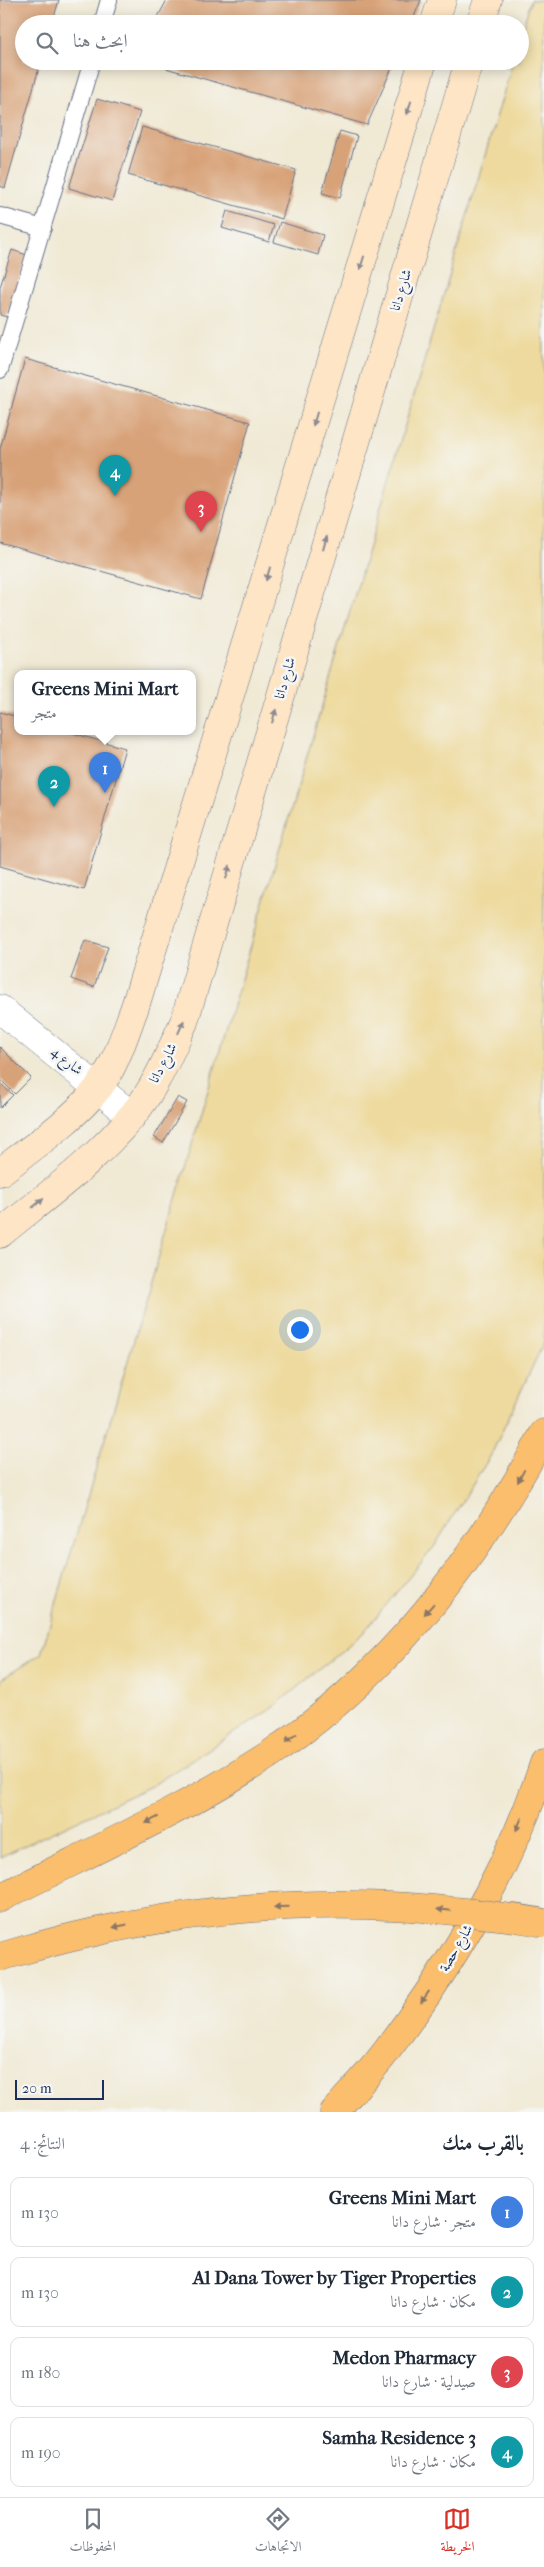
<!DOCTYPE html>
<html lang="ar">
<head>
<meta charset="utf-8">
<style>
  body { margin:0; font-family:"IM FELL French Canon",Amiri,serif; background:#f6f6f7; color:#1f2937; direction:rtl }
  .scale { position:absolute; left:15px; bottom:12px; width:89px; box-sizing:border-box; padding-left:5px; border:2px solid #1b2f5e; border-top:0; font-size:14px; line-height:18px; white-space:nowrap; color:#1b2f5e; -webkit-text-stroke:4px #f6f6f2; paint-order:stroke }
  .you { position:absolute; left:299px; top:1329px; width:18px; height:18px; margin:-12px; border:4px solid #fff; border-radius:50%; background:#1a73e8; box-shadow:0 0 0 8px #1a73e833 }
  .badge { display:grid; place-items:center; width:32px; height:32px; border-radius:50%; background:#d93025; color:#fff; font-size:16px; font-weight:700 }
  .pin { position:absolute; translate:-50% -41px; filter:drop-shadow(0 1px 2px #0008) }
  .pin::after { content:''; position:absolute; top:26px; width:18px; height:15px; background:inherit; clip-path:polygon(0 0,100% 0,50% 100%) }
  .popup { position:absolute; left:14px; top:670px; width:182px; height:65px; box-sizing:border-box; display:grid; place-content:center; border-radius:10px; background:#fff; filter:drop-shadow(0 1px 4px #0005); font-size:16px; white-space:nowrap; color:#747a83 }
  .popup b { font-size:19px; color:#1f2937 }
  .popup::after { content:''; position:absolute; left:50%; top:100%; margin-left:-10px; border:10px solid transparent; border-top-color:#fff }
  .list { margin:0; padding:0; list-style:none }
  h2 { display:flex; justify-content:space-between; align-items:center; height:65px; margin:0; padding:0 20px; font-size:21px }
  h2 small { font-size:16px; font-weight:400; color:#747a83 }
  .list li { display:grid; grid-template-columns:32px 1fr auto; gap:15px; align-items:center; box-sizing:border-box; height:70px; margin:0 10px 10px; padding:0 10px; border:1px solid #e0e1e3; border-radius:10px }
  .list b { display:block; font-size:19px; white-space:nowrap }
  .list p { margin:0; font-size:16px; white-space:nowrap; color:#747a83 }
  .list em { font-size:16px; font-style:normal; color:#747a83 }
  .icon { flex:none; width:28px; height:28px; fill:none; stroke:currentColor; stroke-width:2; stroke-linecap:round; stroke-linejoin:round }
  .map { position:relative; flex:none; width:544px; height:2112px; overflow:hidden; direction:ltr }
  .search { position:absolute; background:#fff; box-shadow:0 2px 12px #0003; left:15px; right:15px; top:15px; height:55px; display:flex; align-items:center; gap:12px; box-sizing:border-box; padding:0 18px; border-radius:28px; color:#747a83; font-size:19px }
  .sheet { height:385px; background:#fff }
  nav { display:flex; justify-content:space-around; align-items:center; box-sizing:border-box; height:70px; border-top:1px solid #e0e1e3; background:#fff; font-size:14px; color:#747a83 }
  nav a { display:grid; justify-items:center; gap:2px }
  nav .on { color:#d93025 }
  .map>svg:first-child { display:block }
</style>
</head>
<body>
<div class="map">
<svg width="544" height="2112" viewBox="0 0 544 2112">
  <rect width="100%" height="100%" fill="#f6f6f2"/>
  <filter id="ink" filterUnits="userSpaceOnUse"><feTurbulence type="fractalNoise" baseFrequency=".02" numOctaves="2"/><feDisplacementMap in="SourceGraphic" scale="10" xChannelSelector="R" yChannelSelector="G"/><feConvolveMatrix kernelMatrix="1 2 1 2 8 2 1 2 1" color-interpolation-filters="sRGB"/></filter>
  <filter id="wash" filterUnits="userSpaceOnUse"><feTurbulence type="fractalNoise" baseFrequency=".0096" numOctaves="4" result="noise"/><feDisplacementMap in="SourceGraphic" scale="20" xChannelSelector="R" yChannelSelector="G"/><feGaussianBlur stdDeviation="1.12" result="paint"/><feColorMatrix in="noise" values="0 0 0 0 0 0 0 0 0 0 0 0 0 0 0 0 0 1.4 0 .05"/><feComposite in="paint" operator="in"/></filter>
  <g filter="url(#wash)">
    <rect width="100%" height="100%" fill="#f0e9d4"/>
    <polygon fill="#eeda9e" stroke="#84847e" points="531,0 544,0 544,1342 491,1455 434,1547 362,1634 271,1709 153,1785 0,1857 0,1680 41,1654 513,61 520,61 520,36"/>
    <g id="blocks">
      <g fill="#d8a278">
        <polygon points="0,0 59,0 52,24 24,24 24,61 41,61 5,188 0,186"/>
        <polygon points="167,0 421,0 411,24 154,24"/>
        <polygon points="141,61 395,61 367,125"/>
        <polygon points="97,99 140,112 112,201 69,188"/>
        <polygon points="142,127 296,170 282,219 128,175"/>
        <polygon points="340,131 357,136 340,198 322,193"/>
        <polygon points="227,211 274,225 269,242 222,228"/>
        <polygon points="280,222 323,235 318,255 274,242"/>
        <polygon points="12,250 27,255 7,317 0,315 0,287"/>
        <polygon points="25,359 250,422 201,599 0,543 0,449"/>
        <polygon points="0,712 18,717 18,732 69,732 125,748 84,890 0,866"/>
        <polygon points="85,940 108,947 94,987 71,979"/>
        <polygon points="0,1047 31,1078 15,1094 0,1079"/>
        <polygon points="0,1083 13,1095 0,1108"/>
        <polygon points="178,1097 187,1102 163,1143 154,1137"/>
      </g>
    </g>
  </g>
  <g filter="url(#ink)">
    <use href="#blocks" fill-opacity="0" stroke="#667087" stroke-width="1"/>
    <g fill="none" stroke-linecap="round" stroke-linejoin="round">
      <g stroke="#667087" stroke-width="18">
        <g id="lane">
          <polyline points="102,24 109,0"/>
          <polyline points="0,216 43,228"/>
          <polyline points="0,370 92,61"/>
        </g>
      </g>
      <g stroke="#667087" stroke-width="29">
        <polyline id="street" points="0,1009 132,1116"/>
      </g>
      <g stroke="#667087" stroke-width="29">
        <g id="secondary">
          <polyline points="434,24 442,0"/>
          <polyline points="480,24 488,0"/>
          <path d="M0 1172C32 1148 74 1119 99 1087 116 1065 125 1033 135 1007L423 61"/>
          <path d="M0 1234C45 1197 95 1161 132 1116 155 1089 169 1054 184 1022L469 61"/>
        </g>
      </g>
      <g stroke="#667087" stroke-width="29">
        <path id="primary" d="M334 2112C352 2091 372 2071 388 2049 453 1963 511 1865 544 1763"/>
      </g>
      <g stroke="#667087" stroke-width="29">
        <path id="highway" d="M0 1898C90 1852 185 1810 270 1754 390 1674 477 1559 544 1433"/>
      </g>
      <use href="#lane" stroke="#fff" stroke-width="16"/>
      <use href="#street" stroke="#fff" stroke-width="28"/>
      <use href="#secondary" stroke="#fde5c5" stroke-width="28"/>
      <use href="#primary" stroke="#fabe6d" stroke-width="28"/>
      <use href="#highway" stroke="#fabe6d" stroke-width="28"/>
      <g stroke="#667087" stroke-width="29" stroke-linecap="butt">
        <path id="highway-bridge" d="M0 1957C153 1910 313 1893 473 1913 496 1916 521 1918 544 1923"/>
      </g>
      <use href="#highway-bridge" stroke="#fabe6d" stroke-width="28"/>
    </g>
    <defs><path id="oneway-solid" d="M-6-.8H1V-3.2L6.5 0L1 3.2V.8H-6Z" transform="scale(1.25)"/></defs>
    <g fill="#8c8a92">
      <use href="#oneway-solid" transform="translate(409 108) rotate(107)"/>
      <use href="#oneway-solid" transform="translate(362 263) rotate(107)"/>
      <use href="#oneway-solid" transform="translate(315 419) rotate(107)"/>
      <use href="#oneway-solid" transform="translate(325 543) rotate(-74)"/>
      <use href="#oneway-solid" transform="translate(268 574) rotate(107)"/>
      <use href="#oneway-solid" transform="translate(274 716) rotate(-74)"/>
      <use href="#oneway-solid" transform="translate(228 872) rotate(-74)"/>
      <use href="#oneway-solid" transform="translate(181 1027) rotate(-66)"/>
      <use href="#oneway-solid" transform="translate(38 1203) rotate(-39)"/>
    </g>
    <g fill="#8a7666">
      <use href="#oneway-solid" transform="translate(521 1476) rotate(118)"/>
      <use href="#oneway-solid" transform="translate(429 1609) rotate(131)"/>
      <use href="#oneway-solid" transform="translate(291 1738) rotate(143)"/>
      <use href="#oneway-solid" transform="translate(152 1820) rotate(153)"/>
      <use href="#oneway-solid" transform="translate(519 1824) rotate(114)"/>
      <use href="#oneway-solid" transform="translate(281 1907) rotate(178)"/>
      <use href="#oneway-solid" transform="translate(444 1910) rotate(-174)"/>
      <use href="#oneway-solid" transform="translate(120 1926) rotate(168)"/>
      <use href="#oneway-solid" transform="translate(425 1997) rotate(125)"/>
    </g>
  </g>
  <g text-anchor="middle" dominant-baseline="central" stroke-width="5" stroke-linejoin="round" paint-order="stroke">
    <g font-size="14" fill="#1b2f5e" stroke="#f6f6f2">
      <text transform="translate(401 290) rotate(-73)">شارع دانا</text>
      <text transform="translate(285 678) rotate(-74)">شارع دانا</text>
      <text transform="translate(67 1061) rotate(38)">شارع 4</text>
      <text transform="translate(163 1063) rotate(-62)">شارع دانا</text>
      <text transform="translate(456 1948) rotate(-60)">شارع حصة</text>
    </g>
  </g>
</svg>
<div class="scale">20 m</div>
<div class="you"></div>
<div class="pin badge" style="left:105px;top:793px;background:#3f7fe0">1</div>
<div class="popup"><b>Greens Mini Mart</b>متجر</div>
<div class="pin badge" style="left:54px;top:807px;background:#0f9aa8">2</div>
<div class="pin badge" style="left:201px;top:532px;background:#e0444e">3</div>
<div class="pin badge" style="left:115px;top:496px;background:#0f9aa8">4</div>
<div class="search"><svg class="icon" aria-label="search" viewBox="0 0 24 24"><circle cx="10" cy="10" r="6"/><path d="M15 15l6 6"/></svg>ابحث هنا</div>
</div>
<section class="sheet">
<h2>بالقرب منك<small>النتائج: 4</small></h2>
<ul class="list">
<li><span class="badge" style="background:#3f7fe0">1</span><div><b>Greens Mini Mart</b><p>متجر · شارع دانا</p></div><em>130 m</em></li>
<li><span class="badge" style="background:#0f9aa8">2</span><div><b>Al Dana Tower by Tiger Properties</b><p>مكان · شارع دانا</p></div><em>130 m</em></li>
<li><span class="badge" style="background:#e0444e">3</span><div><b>Medon Pharmacy</b><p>صيدلية · شارع دانا</p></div><em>180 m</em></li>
<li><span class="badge" style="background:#0f9aa8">4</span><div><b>Samha Residence 3</b><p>مكان · شارع دانا</p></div><em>190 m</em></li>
</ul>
</section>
<nav>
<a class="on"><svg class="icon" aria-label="map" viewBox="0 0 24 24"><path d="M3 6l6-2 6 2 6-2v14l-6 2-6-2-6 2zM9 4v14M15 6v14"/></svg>الخريطة</a>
<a><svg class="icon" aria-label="directions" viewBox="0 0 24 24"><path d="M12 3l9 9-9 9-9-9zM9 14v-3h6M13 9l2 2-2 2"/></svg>الاتجاهات</a>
<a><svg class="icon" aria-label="saved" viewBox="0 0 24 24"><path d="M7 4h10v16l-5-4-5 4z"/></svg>المحفوظات</a>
</nav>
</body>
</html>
